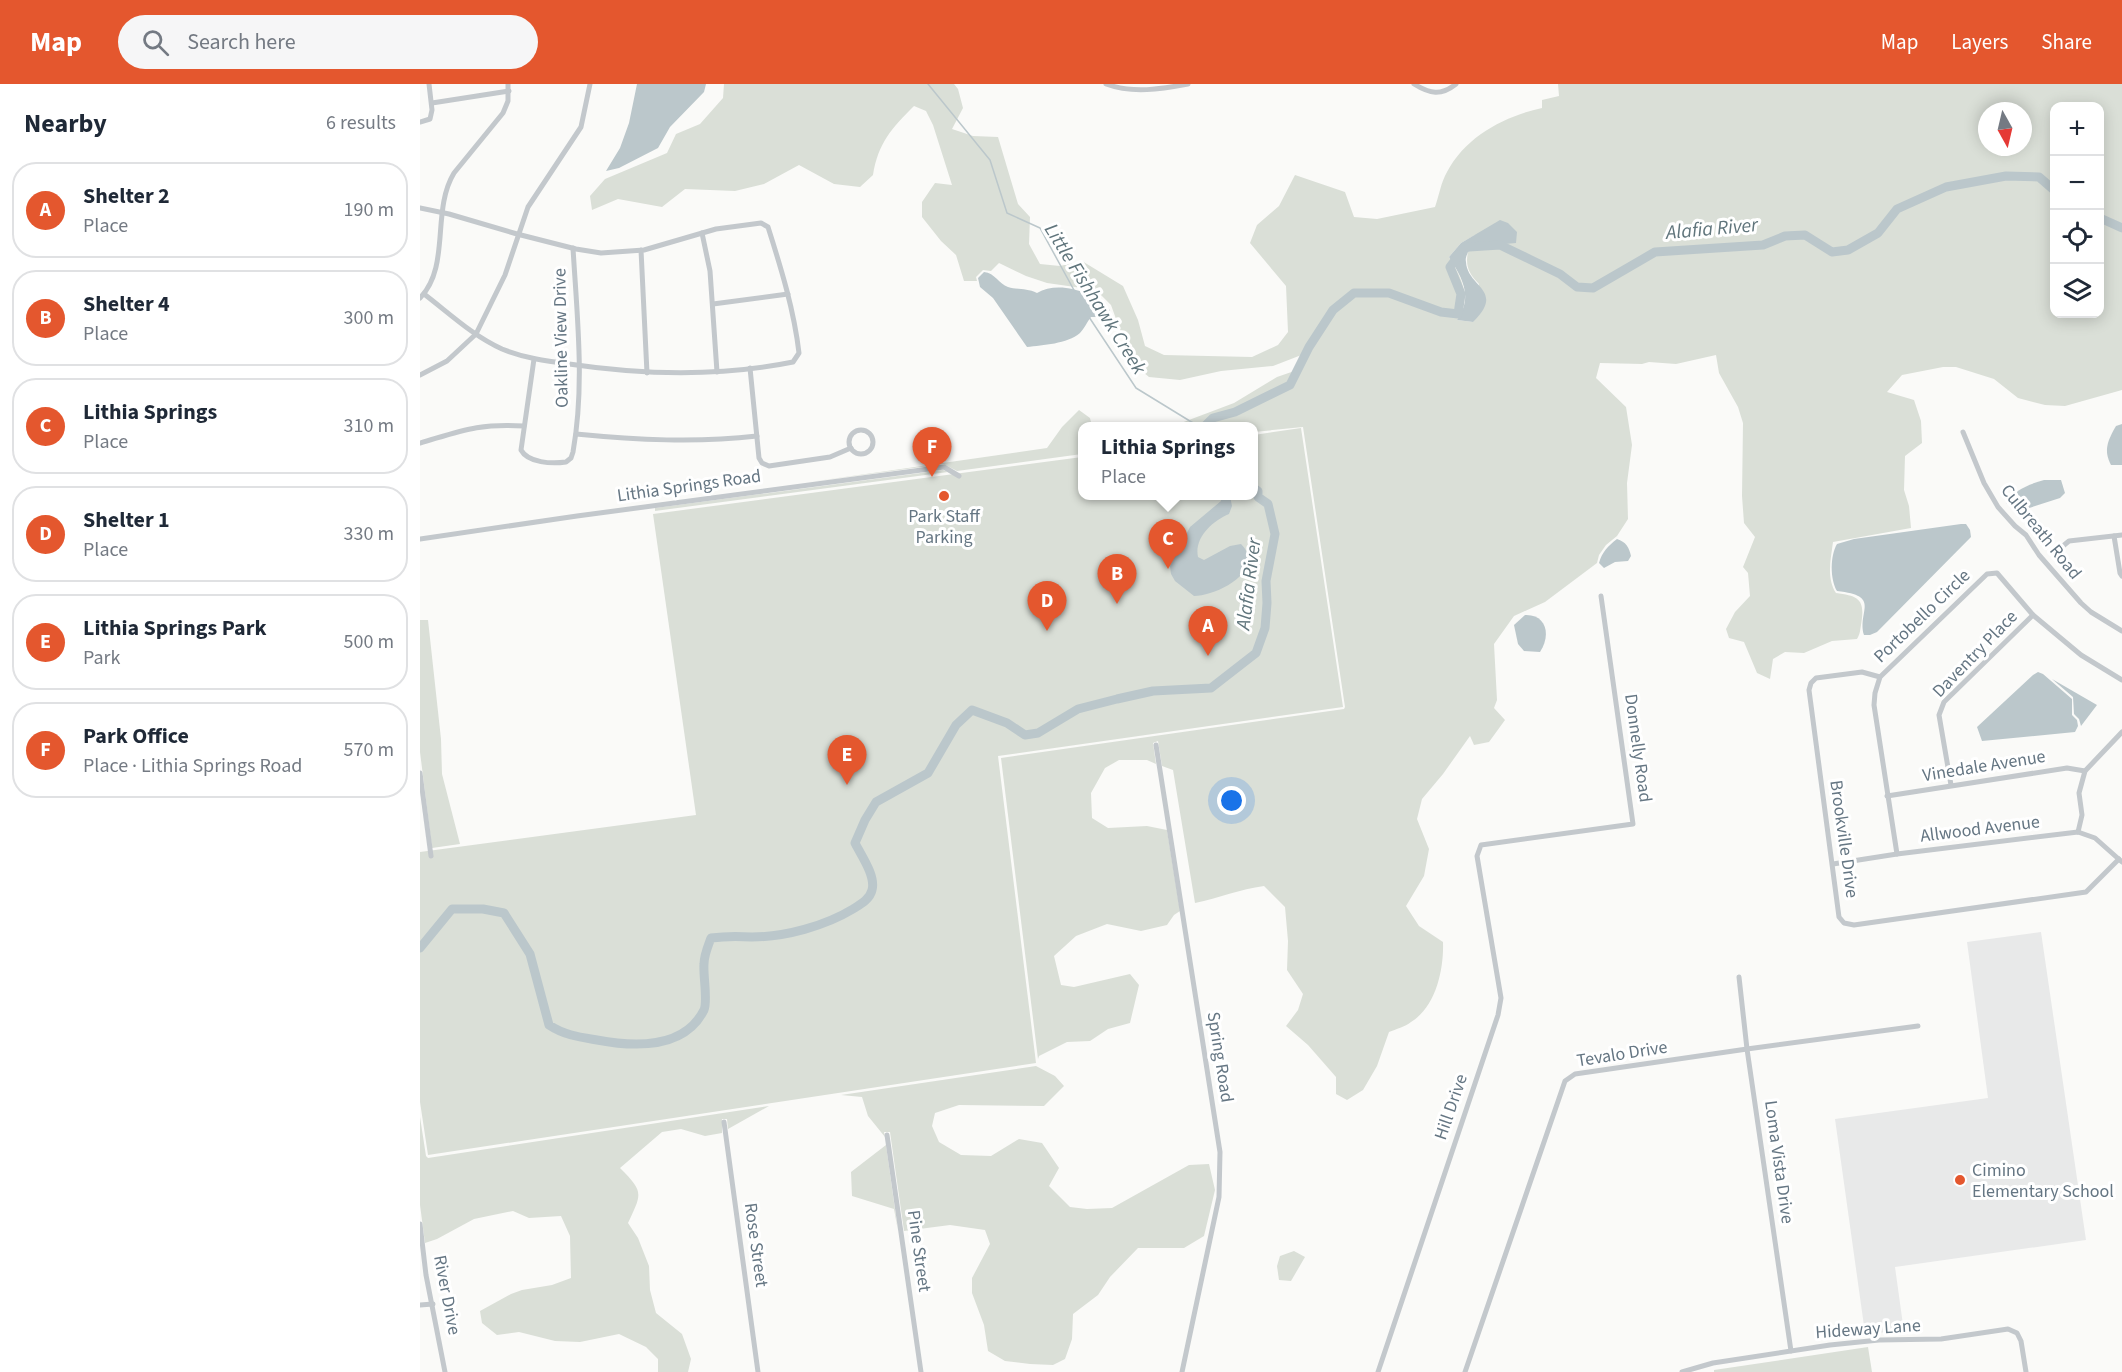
<!DOCTYPE html>
<html lang="en">
<head>
<meta charset="utf-8">
<style>
  body { margin:0; font-family:"Source Sans 3",sans-serif; background:#f6f6f7; color:#1f2937 }
  .controls { position:absolute; right:18px; top:18px; display:grid; overflow:hidden; border-radius:12px; box-shadow:0 3px 15px #0003 }
  .controls button { width:54px; height:54px; display:grid; place-items:center; padding:0; border:0; border-bottom:2px solid #e0e1e3; background:#fff; color:#1f2937; font:30px sans-serif }
  .compass { position:absolute; left:1558px; top:18px; width:54px; height:54px; border-radius:50%; background:#fff; box-shadow:0 3px 15px #0003; rotate:172deg }
  .you { position:absolute; left:812px; top:717px; width:21px; height:21px; margin:-15px; border:4px solid #fff; border-radius:50%; background:#1a73e8; box-shadow:0 0 0 9px #1a73e833 }
  .badge { display:grid; place-items:center; width:39px; height:39px; border-radius:50%; background:#e4572e; color:#fff; font-size:20px; font-weight:700 }
  .pin { position:absolute; translate:-50% -50px; filter:drop-shadow(0 2px 3px #0008) }
  .pin::after { content:''; position:absolute; top:32px; width:21px; height:18px; background:inherit; clip-path:polygon(0 0,100% 0,50% 100%) }
  .popup { position:absolute; left:658px; top:338px; width:180px; height:78px; box-sizing:border-box; display:grid; place-content:center; border-radius:12px; background:#fff; filter:drop-shadow(0 2px 4px #0005); font-size:20px; white-space:nowrap; color:#747a83 }
  .popup b { font-size:22px; color:#1f2937 }
  .popup::after { content:''; position:absolute; left:50%; top:100%; margin-left:-12px; border:12px solid transparent; border-top-color:#fff }
  .list { margin:0; padding:0; list-style:none }
  h2 { display:flex; justify-content:space-between; align-items:center; height:78px; margin:0; padding:0 24px; font-size:26px }
  h2 small { font-size:20px; font-weight:400; color:#747a83 }
  .list li { display:grid; grid-template-columns:39px 1fr auto; gap:18px; align-items:center; box-sizing:border-box; height:96px; margin:0 12px 12px; padding:0 12px; border:2px solid #e0e1e3; border-radius:24px }
  .list b { display:block; font-size:22px; white-space:nowrap }
  .list p { margin:0; font-size:20px; white-space:nowrap; color:#747a83 }
  .list em { font-size:20px; font-style:normal; color:#747a83 }
  .icon { flex:none; width:33px; height:33px; fill:none; stroke:currentColor; stroke-width:2; stroke-linecap:round; stroke-linejoin:round }
  .map { position:relative; flex:none; width:1702px; height:1288px; overflow:hidden }
  header { display:flex; align-items:center; gap:36px; box-sizing:border-box; height:84px; padding:0 30px; background:#e4572e; color:#fff }
  header strong { font-size:28px }
  nav { display:flex; gap:33px; margin-inline-start:auto; font-size:21px }
  .search { width:420px; height:54px; background:#f6f6f7; display:flex; align-items:center; gap:15px; box-sizing:border-box; padding:0 21px; border-radius:33px; color:#747a83; font-size:22px }
  main { display:flex }
  aside { flex:1; background:#fff }
  .map>svg:first-child { display:block }
</style>
</head>
<body>
<header>
<strong>Map</strong>
<div class="search"><svg class="icon" aria-label="search" viewBox="0 0 24 24"><circle cx="10" cy="10" r="6"/><path d="M15 15l6 6"/></svg>Search here</div>
<nav><a>Map</a><a>Layers</a><a>Share</a></nav>
</header>
<main>
<aside>
<h2>Nearby<small>6 results</small></h2>
<ul class="list">
<li><span class="badge">A</span><div><b>Shelter 2</b><p>Place</p></div><em>190 m</em></li>
<li><span class="badge">B</span><div><b>Shelter 4</b><p>Place</p></div><em>300 m</em></li>
<li><span class="badge">C</span><div><b>Lithia Springs</b><p>Place</p></div><em>310 m</em></li>
<li><span class="badge">D</span><div><b>Shelter 1</b><p>Place</p></div><em>330 m</em></li>
<li><span class="badge">E</span><div><b>Lithia Springs Park</b><p>Park</p></div><em>500 m</em></li>
<li><span class="badge">F</span><div><b>Park Office</b><p>Place · Lithia Springs Road</p></div><em>570 m</em></li>
</ul>
</aside>
<div class="map">
<svg width="1702" height="1288" viewBox="0 0 1702 1288">
  <rect width="100%" height="100%" fill="#fafaf8"/>
  <polygon fill="#e8e9e9" points="1621,848 1666,1156 1475,1183 1484,1248 1445,1249 1415,1035 1568,1014 1547,858"/>
  <g fill="#dadfd7" fill-rule="evenodd">
    <path d="M304 0H534L538 5 543 24 532 45 553 52 578 53 598 120 610 133 609 160 620 180 640 182 662 177 703 202 718 236 725 262 744 271 832 273 858 261 868 248 866 202 830 159 837 141 859 122 875 91 925 108 934 133 957 135 1015 123C1019 112 1021 98 1027 88 1046 52 1085 32 1122 24V16L1139 12 1138 0H1702V306L1645 322 1625 321 1598 314 1574 295 1536 283H1523L1482 291 1467 308 1494 316 1501 337 1502 359 1485 372 1484 406 1489 422 1491 444 1413 458C1411 474 1406 494 1416 509 1441 512 1445 517 1441 541 1440 547 1440 550 1437 555L1412 557 1384 569 1365 568 1353 575 1350 595 1337 589 1324 558 1309 554 1306 545 1315 528 1330 512 1328 489 1323 483 1335 453 1324 439 1322 412 1323 339 1318 323 1299 289 1296 271 1256 280 1229 278 1222 280 1180 279 1176 294 1206 323 1212 361 1207 399 1208 435 1197 452 1186 461 1179 471 1177 479 1125 518 1094 532 1074 560 1077 616 1074 624 1085 636 1069 658 1054 661 1050 652 1023 690 1002 715 997 735 1009 765 1004 792 986 822 999 842 1023 858C1024 885 1016 923 991 938 985 943 976 945 969 948L957 982 943 1006 927 1016 916 1010V993L888 961 866 942 878 926 883 910 867 886 868 857 865 823 844 802C820 805 799 814 775 819L753 686 742 682 738 657 733 659 736 680 727 676H699L685 684 671 709 672 734 688 744 727 742 747 746 760 827 754 831 747 841 721 847 687 840 656 852 634 872 641 901 654 903 710 890 719 901 710 939 688 945 670 957 647 958 619 972 618 975 581 674 924 625 925 623 883 343 834 348V342H753L814 319 857 293 883 284 884 270 853 282 801 287 760 296 729 293 712 279 691 221 676 206 627 199 606 192 579 179 571 187 563 186 556 193 557 197H544L536 171 521 157 502 133V118L515 99 532 101 513 41 506 27 494 22C472 44 458 59 453 91L440 103 414 100 379 81 344 100 315 107 265 105 242 123 198 115 172 126 170 112 185 95 247 69 256 50 280 40 303 14ZM1634 22H1680V230H1634ZM1567 27H1603V63H1567ZM1055 151 1078 159 1063 162 1048 168C1045 182 1049 190 1059 200L1053 238 1037 236C1052 213 1042 195 1029 173L1041 159Z"/>
    <polygon points="659,326 670,334 672,342 662,342 662,370 537,387 523,380 383,399 627,364 642,343"/>
    <polygon points="881,344 923,623 578,672 616,979 8,1071 0,1018 0,768 276,731 233,430 662,373 662,412 834,412 834,351"/>
    <polygon points="523,386 528,388 235,427 235,424"/>
    <polygon points="0,536 8,536 21,655 22,690 40,760 12,764 0,668"/>
    <polygon points="616,982 635,992 644,1002 624,1022 539,1021 515,1029 512,1042 519,1058 541,1071 571,1072 599,1055 622,1059 639,1084 629,1102 650,1123 667,1125 692,1124 769,1081 789,1080 795,1106 784,1152 764,1164 718,1164 690,1193 678,1211 653,1230 652,1255 645,1275 633,1281 610,1280 585,1277 568,1267 564,1241 552,1209 552,1194 570,1160 565,1146 530,1141 484,1147 470,1048 464,1048 465,1053 448,1032 442,1013 421,1011"/>
    <path d="M349 1022 308 1045 307 1035H302V1049L285 1052 261 1045 242 1048 200 1084C224 1108 222 1109 208 1139L218 1154 229 1182 230 1206 236 1229 262 1250 271 1275 268 1288H238V1275L226 1263 199 1250 160 1258 135 1257 99 1248 77 1251 62 1239 60 1227 91 1210 102 1206 132 1201 151 1194 150 1152 141 1132 109 1134 93 1127 54 1135 17 1155 5 1159 0 1121V1033L6 1072 8 1074Z"/>
    <polygon points="466,1061 478,1147 474,1125 432,1112 431,1088"/>
    <polygon points="874,1167 885,1173 871,1197 859,1196 857,1182 860,1172"/>
    <polygon points="1448,1263 1452,1288 1294,1288 1294,1286"/>
  </g>
  <g fill="#bbc7cb">
    <polygon points="217,0 286,0 284,8 250,43 238,64 199,84 186,87 200,64 209,39"/>
    <path d="M1080 136 1088 139 1097 148 1096 159 1063 162 1048 168C1047 171 1045 174 1046 178 1047 203 1086 206 1053 238L1037 236C1053 213 1043 195 1029 173L1041 159Z"/>
    <path d="M564 188C575 189 579 200 588 203 598 206 607 204 617 209 639 196 674 208 690 226V233H671C667 238 664 245 660 249 647 260 623 261 607 263L573 214 560 203 558 194Z"/>
    <path d="M1702 340V381H1691C1683 366 1688 356 1696 342Z"/>
    <path d="M1624 396H1641L1645 409 1640 414 1600 427 1586 419C1593 406 1610 400 1624 396Z"/>
    <path d="M801 412H810L812 422 809 430C792 437 774 454 778 473L784 476 810 462 821 460C847 486 797 512 774 512L755 497 751 490 750 482 770 443 801 417Z"/>
    <path d="M1541 440H1546L1550 446 1551 453 1457 548 1450 551H1444C1437 527 1462 512 1417 507 1410 495 1410 472 1417 460L1434 455Z"/>
    <path d="M1197 455C1206 458 1209 463 1211 472L1208 477 1195 478 1184 484 1179 479C1182 468 1188 462 1197 455Z"/>
    <path d="M1105 531C1127 530 1131 552 1120 568L1104 567 1098 560 1094 541Z"/>
    <polygon points="1618,588 1623,590 1652,615 1652,631 1657,636 1658,642 1655,648 1562,657 1557,643 1613,591"/>
    <polygon points="1632,595 1677,621 1661,642 1659,635 1654,630 1653,613"/>
  </g>
  <g fill="none" stroke-linecap="round" stroke-linejoin="round">
    <g stroke="#bbc7cb" stroke-width="1.5">
      <polyline points="508,0 570,76 587,129 620,144 655,208"/>
      <polyline points="669,233 716,304 778,342"/>
    </g>
    <g stroke="#bbc7cb" stroke-width="9">
      <polyline points="1680,134 1702,144"/>
      <polyline points="1049,163 1080,161 1140,190 1157,203 1173,204 1235,168 1343,161 1365,152 1385,151 1412,168 1428,166 1458,149 1477,125 1526,103 1586,92 1619,93 1634,106"/>
      <polyline points="785,342 793,334 815,328 870,301 889,263 913,226 934,209 969,209 1021,228 1038,230 1041,210 1030,183 1039,171"/>
      <path d="M0 864 32 825H63L84 829 110 870 129 941C144 951 159 953 177 956 214 963 264 966 284 926 288 917 283 892 284 880 284 871 288 862 291 854 305 852 318 852 332 853 365 853 405 842 433 825 441 820 450 815 452 806 456 792 441 771 435 759L445 736 456 718 508 689 536 641 552 626 587 639 605 651 618 649 658 625 697 615 733 607 791 604 836 569 845 544 847 519 846 497 855 450 848 420 838 413V407L834 404"/>
    </g>
    <g stroke="#c3c8cc" stroke-width="5">
      <path d="M686 0C713 10 741 5 768 0"/>
      <path d="M994 0C1010 10 1021 12 1036 0"/>
      <polyline points="12,19 89,7"/>
      <polyline points="0,38 10,35 12,26 9,0"/>
      <path d="M0 124 29 130 97 150 156 165 181 169 224 166 296 145 341 139 348 143C361 184 374 226 379 269L373 278C299 293 223 291 149 280 126 277 104 274 82 265 53 252 29 229 4 210"/>
      <polyline points="282,149 290,187 297,288"/>
      <polyline points="221,166 227,289"/>
      <path d="M0 214C31 182 11 127 34 89L83 29 88 17V0"/>
      <polyline points="293,220 368,210"/>
      <path d="M114 275 101 366C108 379 132 380 146 378L151 374 153 368C165 301 157 232 153 164"/>
      <polyline points="330,284 339,374 342,379 349,382 410,373 431,364"/>
      <polyline points="0,291 27,277 56,250 85,191 108,123 161,43 170,0"/>
      <circle cx="441" cy="358" r="12"/>
      <polyline points="1543,348 1564,399 1578,423 1595,442 1606,451 1619,471 1661,519 1671,528 1702,547"/>
      <path d="M156 350C217 356 276 359 337 352"/>
      <path d="M0 359C41 347 59 339 104 342"/>
      <polyline points="1694,452 1700,489 1702,492"/>
      <polyline points="0,455 157,432 524,383 539,392"/>
      <polyline points="1643,462 1649,457 1702,451"/>
      <polyline points="1460,593 1442,588 1396,594 1391,599 1389,606 1419,833 1424,839 1434,841 1666,808 1699,775"/>
      <polyline points="736,661 800,1068 799,1113 762,1288"/>
      <polyline points="0,689 11,772"/>
      <polyline points="1531,701 1519,631 1524,618 1613,531"/>
      <polyline points="1467,712 1647,684 1665,687"/>
      <polyline points="1658,748 1662,731 1659,709 1665,687 1702,648"/>
      <polyline points="1477,770 1454,621 1455,609 1460,593 1567,490 1577,489 1613,531 1661,571 1702,596"/>
      <polyline points="1413,780 1477,770 1658,748 1675,754 1702,778"/>
      <polyline points="1319,893 1327,965 1371,1267"/>
      <polyline points="304,1038 338,1288"/>
      <polyline points="467,1051 501,1288"/>
      <polyline points="0,1140 6,1191 25,1288"/>
      <polyline points="0,1221 13,1220"/>
      <polyline points="958,1288 1078,931 1081,914 1057,772 1061,761 1213,740 1181,512"/>
      <polyline points="1045,1288 1145,997 1155,990 1327,965 1498,942"/>
      <polyline points="1262,1288 1293,1279 1410,1261 1459,1256 1521,1255 1588,1245 1597,1249 1601,1257 1606,1288"/>
    </g>
  </g>
  <g fill="#e4572e" stroke="#fff" stroke-width="2">
    <circle cx="524" cy="412" r="6"/>
    <circle cx="1540" cy="1096" r="6"/>
  </g>
  <g text-anchor="middle" dominant-baseline="central" stroke-width="6" stroke-linejoin="round" paint-order="stroke">
    <g font-size="18" fill="#657683" stroke="#fff">
      <text transform="translate(141 254) rotate(-91)">Oakline View Drive</text>
      <text transform="translate(269 402) rotate(-8)">Lithia Springs Road</text>
      <text transform="translate(1621 448) rotate(51)">Culbreath Road</text>
      <text transform="translate(1502 532) rotate(-44)">Portobello Circle</text>
      <text transform="translate(1555 570) rotate(-46)">Daventry Place</text>
      <text transform="translate(1218 664) rotate(82)">Donnelly Road</text>
      <text transform="translate(1564 682) rotate(-9)">Vinedale Avenue</text>
      <text transform="translate(1560 745) rotate(-7)">Allwood Avenue</text>
      <text transform="translate(1424 755) rotate(82)">Brookville Drive</text>
      <text transform="translate(1202 970) rotate(-9)">Tevalo Drive</text>
      <text transform="translate(800 973) rotate(81)">Spring Road</text>
      <text transform="translate(1031 1023) rotate(-71)">Hill Drive</text>
      <text transform="translate(1359 1078) rotate(82)">Loma Vista Drive</text>
      <text transform="translate(336 1161) rotate(82)">Rose Street</text>
      <text transform="translate(499 1167) rotate(82)">Pine Street</text>
      <text transform="translate(27 1211) rotate(79)">River Drive</text>
      <text transform="translate(1448 1245) rotate(-4)">Hideway Lane</text>
    </g>
    <g font-size="18" fill="#657683" stroke="#fff">
      <text x="524" y="432">Park Staff<tspan x="524" dy="21">Parking</tspan></text>
      <text x="1552" y="1086" text-anchor="start">Cimino<tspan x="1552" dy="21">Elementary School</tspan></text>
    </g>
    <g font-size="20" font-style="italic" fill="#60757c" stroke="#fff">
      <text transform="translate(1292 145) rotate(-5)">Alafia River</text>
      <text transform="translate(675 215) rotate(58)">Little Fishhawk Creek</text>
      <text transform="translate(829 500) rotate(-83)">Alafia River</text>
    </g>
  </g>
</svg>
<div class="controls">
<button>+</button>
<button>−</button>
<button><svg class="icon" aria-label="locate" viewBox="0 0 24 24"><circle cx="12" cy="12" r="6"/><path d="M12 2v4M12 18v4M2 12h4M18 12h4"/></svg></button>
<button><svg class="icon" aria-label="layers" viewBox="0 0 24 24"><path d="M12 4l9 5-9 5-9-5zM3 14l9 5 9-5"/></svg></button>
</div>
<svg class="compass" viewBox="-18 -18 36 36"><path d="M0-13l5 13h-10z" fill="#e53935"/><path d="M0 13l5-13h-10z" fill="#747a83"/></svg>
<div class="you"></div>
<div class="pin badge" style="left:788px;top:572px">A</div>
<div class="pin badge" style="left:697px;top:520px">B</div>
<div class="pin badge" style="left:748px;top:485px">C</div>
<div class="popup"><b>Lithia Springs</b>Place</div>
<div class="pin badge" style="left:627px;top:547px">D</div>
<div class="pin badge" style="left:427px;top:701px">E</div>
<div class="pin badge" style="left:512px;top:393px">F</div>
</div>
</main>
</body>
</html>
